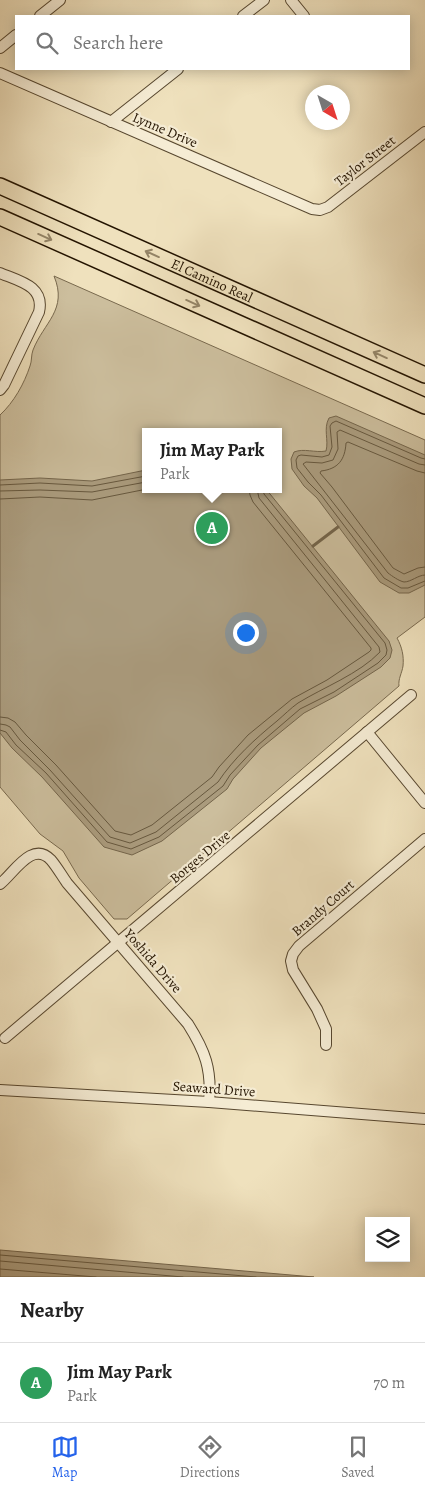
<!DOCTYPE html>
<html lang="en">
<head>
<meta charset="utf-8">
<style>
  body { margin:0; font-family:Alegreya,serif; background:#f6f6f6; color:#222 }
  .controls { position:absolute; right:15px; bottom:15px; display:grid; overflow:hidden; border-radius:0px; box-shadow:0 2px 12px #0003 }
  .controls button { width:45px; height:45px; display:grid; place-items:center; padding:0; border:0; border-bottom:1px solid #e0e0e0; background:#fff; color:#222; font:25px sans-serif }
  .compass { position:absolute; left:305px; top:85px; width:45px; height:45px; border-radius:50%; background:#fff; box-shadow:0 2px 12px #0003; rotate:141deg }
  .you { position:absolute; left:245px; top:632px; width:18px; height:18px; margin:-12px; border:4px solid #fff; border-radius:50%; background:#1a73e8; box-shadow:0 0 0 8px #1a73e833 }
  .badge { display:grid; place-items:center; width:32px; height:32px; border-radius:50%; background:#2563eb; color:#fff; font-size:16px; font-weight:700 }
  .pin { position:absolute; translate:-50% -50%; border:2px solid #fff; box-shadow:0 1px 5px #0006 }
  .popup { position:absolute; left:142px; top:428px; width:140px; height:65px; box-sizing:border-box; display:grid; place-content:center; border-radius:0px; background:#fff; filter:drop-shadow(0 1px 4px #0005); font-size:16px; white-space:nowrap; color:#767676 }
  .popup b { font-size:19px; color:#222 }
  .popup::after { content:''; position:absolute; left:50%; top:100%; margin-left:-10px; border:10px solid transparent; border-top-color:#fff }
  .list { margin:0; padding:0; list-style:none }
  h2 { display:flex; justify-content:space-between; align-items:center; height:65px; margin:0; padding:0 20px; font-size:21px }
  h2 small { font-size:16px; font-weight:400; color:#767676 }
  .list li { display:grid; grid-template-columns:32px 1fr auto; gap:15px; align-items:center; box-sizing:border-box; height:80px; padding:0 20px; border-top:1px solid #e0e0e0 }
  .list b { display:block; font-size:19px; white-space:nowrap }
  .list p { margin:0; font-size:16px; white-space:nowrap; color:#767676 }
  .list em { font-size:16px; font-style:normal; color:#767676 }
  .icon { flex:none; width:28px; height:28px; fill:none; stroke:currentColor; stroke-width:2; stroke-linecap:round; stroke-linejoin:round }
  .map { position:relative; flex:none; width:425px; height:1277px; overflow:hidden }
  .search { position:absolute; background:#fff; box-shadow:0 2px 12px #0003; left:15px; right:15px; top:15px; height:55px; display:flex; align-items:center; gap:12px; box-sizing:border-box; padding:0 18px; border-radius:0px; color:#767676; font-size:19px }
  .sheet { height:145px; background:#fff }
  nav { display:flex; justify-content:space-around; align-items:center; box-sizing:border-box; height:70px; border-top:1px solid #e0e0e0; background:#fff; font-size:14px; color:#767676 }
  nav a { display:grid; justify-items:center; gap:2px }
  nav .on { color:#2563eb }
  .map>svg:first-child { display:block }
</style>
</head>
<body>
<div class="map">
<svg width="425" height="1277" viewBox="0 0 425 1277">
  <rect width="100%" height="100%" fill="#efe1bd"/>
  <filter id="stains"><feTurbulence type="fractalNoise" baseFrequency=".004" numOctaves="4"/><feColorMatrix values="0 0 0 0 .2 0 0 0 0 .09 0 0 0 0 .02 0 0 0 .5 -.17"/></filter>
  <radialGradient id="worn" r=".72"><stop offset=".6" stop-color="#630" stop-opacity="0"/><stop offset="1" stop-color="#630" stop-opacity=".3"/></radialGradient>
  <path fill="#ccbe9d" stroke="#78694e" fill-rule="evenodd" d="M54 276 425 440V617L397 638C402 647 404 656 403 666 402 673 398 679 399 686L127 919H114L79 878 63 851 40 834 0 787V415C14 402 24 384 30 366 32 361 31 355 33 350 44 322 68 310 54 276ZM146 432H278V489H146Z"/>
  <g fill="#aa9b7d" stroke="#74654b">
    <path d="M336 416 425 455V585L409 593H399L380 582 317 498 304 486 292 469 291 459 294 452C304 448 315 453 326 451 329 440 323 429 329 418Z"/>
    <polygon points="146,470 146,489 266,489 389,641 392,650 390,658 381,667 336,696 304,713 261,748 233,779 227,789 162,841 132,855 104,847 42,777 12,748 0,733 0,480 40,478 92,481"/>
    <polygon points="0,1250 314,1277 0,1277"/>
  </g>
  <g fill="none" stroke-linecap="round" stroke-linejoin="round">
    <g stroke="#67583e" stroke-width="1">
      <polyline points="425,459 421,458 336,421 332,423 330,426 332,447 329,455 322,457 301,455 298,456 296,460 297,468 308,482 321,495 384,578 401,588 408,588 425,581"/>
      <path d="M425 465 419 464 340 430 337 432 338 449 333 460 322 463 306 462 303 464 388 573C392 576 399 581 404 582 411 582 418 575 425 575"/>
      <path d="M425 473 417 471 348 442 346 443C345 460 338 469 321 471L320 473 332 487 393 568 404 574 418 568 425 567"/>
      <polyline points="0,485 40,483 92,486 146,476"/>
      <polyline points="0,491 40,490 92,492 146,482"/>
      <polyline points="0,499 40,497 92,500 147,489"/>
      <polyline points="0,717 8,718 15,722 26,735 56,765 115,831 131,835 152,825 212,777 219,767 248,735 292,699 327,680 369,652 371,650 371,648 253,502 250,495 249,489"/>
      <path d="M0 724 6 725 10 727 20 740 50 770 110 837 130 843 156 832 218 782C234 758 255 739 277 721 284 715 291 708 298 703 324 687 359 674 380 652L379 647 259 498 257 489"/>
      <polyline points="0,730 6,732 16,745 46,773 107,842 131,849 159,837 223,786 230,775 258,745 300,709 334,692 378,663 386,655 387,650 385,643 264,494 263,489"/>
      <polyline points="0,1255 256,1277"/>
      <polyline points="0,1261 183,1277"/>
      <polyline points="0,1269 96,1277"/>
    </g>
    <polyline stroke="#74654b" stroke-width="3" points="313,546 338,527"/>
    <g stroke="#57472f" stroke-width="12">
      <g id="minor">
        <polyline points="291,0 304,16"/>
        <polyline points="40,16 60,0"/>
        <polyline points="243,16 264,0"/>
        <polyline points="0,48 16,35"/>
        <polyline points="0,73 312,209 320,210 328,207 425,132"/>
        <polyline points="111,122 178,69"/>
        <path d="M0 273C19 281 45 286 39 312L4 385 0 390"/>
        <polyline points="367,732 425,803"/>
        <path d="M0 884C14 873 32 840 51 860 57 867 62 876 67 883L188 1024C205 1051 212 1069 209 1102"/>
        <polyline points="5,1038 411,695"/>
        <polyline points="326,1045 326,1029 317,1009 293,970 291,961 293,954 299,946 425,839"/>
        <polyline points="0,1090 209,1102 425,1119"/>
      </g>
    </g>
    <g stroke="#241400" stroke-width="18">
      <g id="highway">
        <path id="s1" d="M0 186 425 375"/>
        <polyline points="0,217 425,406"/>
      </g>
    </g>
    <use href="#minor" stroke="#f5ecd4" stroke-width="10"/>
    <use href="#highway" stroke="#efe1bd" stroke-width="15"/>
  </g>
  <defs><path id="oneway-shaft" d="M-6 0H5M1.5-3L5.5 0L1.5 3" fill="none" stroke-width="1.6" stroke-linecap="round" stroke-linejoin="round" transform="scale(1.25)"/></defs>
  <g stroke="#948568">
    <use href="#oneway-shaft" transform="translate(45 237) rotate(24)"/>
    <use href="#oneway-shaft" transform="translate(152 254) rotate(-156)"/>
    <use href="#oneway-shaft" transform="translate(193 303) rotate(24)"/>
    <use href="#oneway-shaft" transform="translate(380 355) rotate(-156)"/>
  </g>
  <g text-anchor="middle" dominant-baseline="central" stroke-width="4.5" stroke-linejoin="round" paint-order="stroke">
    <g font-size="14" fill="#241400" stroke="#f5ecd4">
      <text transform="translate(165 130) rotate(23)">Lynne Drive</text>
      <text transform="translate(365 161) rotate(-38)">Taylor Street</text>
      <text stroke="none"><textPath href="#s1" startOffset="232">El Camino Real</textPath></text>
      <text transform="translate(200 857) rotate(-40)">Borges Drive</text>
      <text transform="translate(323 908) rotate(-41)">Brandy Court</text>
      <text transform="translate(153 961) rotate(49)">Yoshida Drive</text>
      <text transform="translate(214 1089) rotate(4)">Seaward Drive</text>
    </g>
  </g>
  <rect width="100%" height="100%" filter="url(#stains)"/>
  <rect width="100%" height="100%" fill="url(#worn)"/>
</svg>
<div class="controls">
<button><svg class="icon" aria-label="layers" viewBox="0 0 24 24"><path d="M12 4l9 5-9 5-9-5zM3 14l9 5 9-5"/></svg></button>
</div>
<svg class="compass" viewBox="-18 -18 36 36"><path d="M0-13l5 13h-10z" fill="#e53935"/><path d="M0 13l5-13h-10z" fill="#767676"/></svg>
<div class="you"></div>
<div class="pin badge" style="left:212px;top:528px;background:#2e9e5b">A</div>
<div class="popup"><b>Jim May Park</b>Park</div>
<div class="search"><svg class="icon" aria-label="search" viewBox="0 0 24 24"><circle cx="10" cy="10" r="6"/><path d="M15 15l6 6"/></svg>Search here</div>
</div>
<section class="sheet">
<h2>Nearby<small></small></h2>
<ul class="list">
<li><span class="badge" style="background:#2e9e5b">A</span><div><b>Jim May Park</b><p>Park</p></div><em>70 m</em></li>
</ul>
</section>
<nav>
<a class="on"><svg class="icon" aria-label="map" viewBox="0 0 24 24"><path d="M3 6l6-2 6 2 6-2v14l-6 2-6-2-6 2zM9 4v14M15 6v14"/></svg>Map</a>
<a><svg class="icon" aria-label="directions" viewBox="0 0 24 24"><path d="M12 3l9 9-9 9-9-9zM9 14v-3h6M13 9l2 2-2 2"/></svg>Directions</a>
<a><svg class="icon" aria-label="saved" viewBox="0 0 24 24"><path d="M7 4h10v16l-5-4-5 4z"/></svg>Saved</a>
</nav>
</body>
</html>
